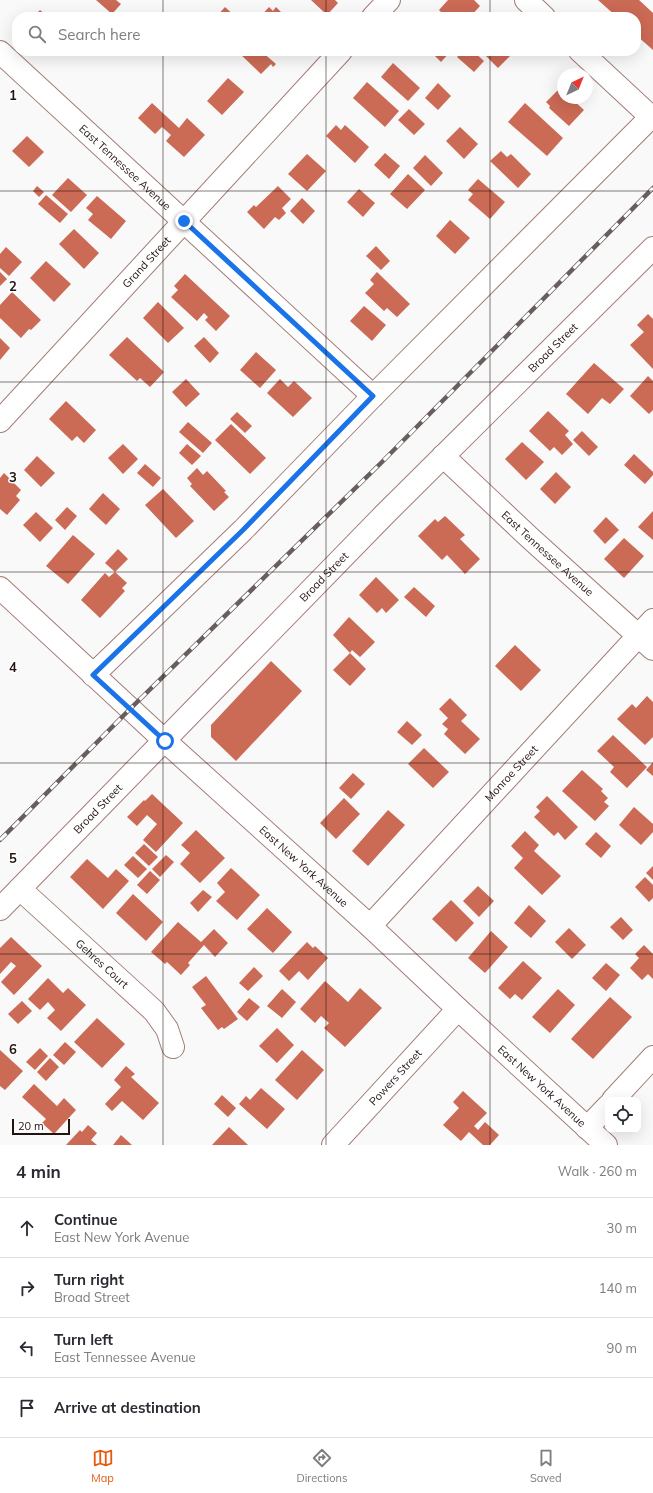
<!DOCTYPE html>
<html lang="en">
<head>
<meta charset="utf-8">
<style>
  body { margin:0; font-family:Mulish,sans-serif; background:#f7f7f7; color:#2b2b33 }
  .controls { position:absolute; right:12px; bottom:12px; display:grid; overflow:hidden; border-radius:8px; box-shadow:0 4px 16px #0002 }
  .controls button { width:36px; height:36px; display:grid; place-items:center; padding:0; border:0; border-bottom:1px solid #e1e1e2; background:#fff; color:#2b2b33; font:20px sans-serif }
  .compass { position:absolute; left:557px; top:68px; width:36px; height:36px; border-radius:50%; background:#fff; box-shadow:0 4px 16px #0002; rotate:43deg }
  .scale { position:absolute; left:12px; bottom:10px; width:58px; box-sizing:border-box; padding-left:4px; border:2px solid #211310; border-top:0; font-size:11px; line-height:14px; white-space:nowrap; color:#211310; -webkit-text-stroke:3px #fff; paint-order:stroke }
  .stop { position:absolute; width:12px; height:12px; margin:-9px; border:3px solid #1a73e8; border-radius:50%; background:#fff }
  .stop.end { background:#1a73e8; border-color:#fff; box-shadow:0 1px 4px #0008 }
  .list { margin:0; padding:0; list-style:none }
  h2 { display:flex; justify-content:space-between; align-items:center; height:52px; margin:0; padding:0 16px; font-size:17px }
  h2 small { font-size:13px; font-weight:400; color:#7c7c81 }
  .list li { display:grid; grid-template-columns:26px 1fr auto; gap:12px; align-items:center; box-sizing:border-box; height:60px; padding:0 16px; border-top:1px solid #e1e1e2 }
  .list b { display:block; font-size:15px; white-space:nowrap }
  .list p { margin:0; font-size:13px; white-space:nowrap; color:#7c7c81 }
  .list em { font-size:13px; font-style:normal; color:#7c7c81 }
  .icon { flex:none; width:22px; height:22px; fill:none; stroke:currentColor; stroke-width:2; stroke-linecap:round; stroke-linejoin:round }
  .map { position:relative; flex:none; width:653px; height:1145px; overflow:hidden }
  .search { position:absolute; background:#fff; box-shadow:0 4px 16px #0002; left:12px; right:12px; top:12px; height:44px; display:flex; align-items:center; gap:10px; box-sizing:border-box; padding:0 14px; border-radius:16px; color:#7c7c81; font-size:15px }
  .sheet { height:292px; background:#fff }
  nav { display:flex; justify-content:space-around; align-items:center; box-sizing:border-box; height:56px; border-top:1px solid #e1e1e2; background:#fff; font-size:11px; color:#7c7c81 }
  nav a { display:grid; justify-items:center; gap:2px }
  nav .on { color:#ea580c }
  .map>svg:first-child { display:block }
</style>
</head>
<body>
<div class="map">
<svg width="653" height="1145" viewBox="0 0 653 1145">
  <rect width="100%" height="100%" fill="#f9f9f9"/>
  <g fill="#cb6a55">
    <polygon points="96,0 116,0 121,4 112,14"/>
    <polygon points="311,0 335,0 338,3 327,15"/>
    <polygon points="448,0 474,0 480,6 470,17 446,17 439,10"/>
    <polygon points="598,0 639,0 653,13 653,50 636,35 636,17 617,17"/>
    <polygon points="225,7 236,17 216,17"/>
    <polygon points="269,7 273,11 276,7 286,17 260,17"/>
    <polygon points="40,10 47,16 50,14 53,17 33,17"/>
    <polygon points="237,51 261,51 276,64 273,67 271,64 261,74"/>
    <polygon points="430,51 451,51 441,62"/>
    <polygon points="463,51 473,51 484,61 474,72 457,57"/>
    <polygon points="483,51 509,51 512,54 498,68 482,52"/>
    <polygon points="393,63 420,88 408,101 381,77"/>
    <polygon points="228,78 244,92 222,115 207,101"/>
    <polygon points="367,82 399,111 385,127 353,98"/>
    <polygon points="438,83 451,96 438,110 425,98"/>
    <polygon points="560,88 563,91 563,98 571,98 584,110 569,126 549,108 550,106 546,102"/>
    <polygon points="152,103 179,128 187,118 205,135 184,157 166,141 171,135 162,127 155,134 138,118"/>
    <polygon points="525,103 563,138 547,156 508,122"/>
    <polygon points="409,109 425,124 414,135 398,120"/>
    <polygon points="336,125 341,130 345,125 369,147 355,163 326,136"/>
    <polygon points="460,127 478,144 464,159 446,141"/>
    <polygon points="27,136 44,152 29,167 12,151"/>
    <polygon points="501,151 507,157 511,154 531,174 518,188 490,161"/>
    <polygon points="385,153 400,166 389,179 374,165"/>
    <polygon points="307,154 326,171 307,191 288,174"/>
    <polygon points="425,155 443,173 431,186 413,168"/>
    <polygon points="408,174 425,190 407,209 390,194"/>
    <polygon points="68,178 87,195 71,212 52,195"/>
    <polygon points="478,179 505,202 490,219 468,200 473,194 468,190"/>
    <polygon points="37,186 44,192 39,197 33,191"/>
    <polygon points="278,186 291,199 282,208 286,213 279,220 275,217 264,229 247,212 254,205 256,207"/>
    <polygon points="359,189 375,203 363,217 347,202"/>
    <polygon points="46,195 68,214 60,223 38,204"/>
    <polygon points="97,196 126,221 111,239 88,220 93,214 86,208"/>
    <polygon points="302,198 315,211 303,224 290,211"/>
    <polygon points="450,220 470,238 455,254 436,236"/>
    <polygon points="74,229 99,253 84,269 59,244"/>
    <polygon points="376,246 390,261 381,270 366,256"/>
    <polygon points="6,247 22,262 9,276 0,268 0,254"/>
    <polygon points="46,261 71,284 54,302 30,278"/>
    <polygon points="0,272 7,279 0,286"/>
    <polygon points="377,272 410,304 397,317 387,308 384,311 365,293 374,284 370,280"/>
    <polygon points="185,274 230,316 216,331 205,320 208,317 204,313 197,321 171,297 178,290 174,286"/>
    <polygon points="12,292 41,320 31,330 29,329 21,338 0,318 0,305"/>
    <polygon points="158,302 184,328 168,343 143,318"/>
    <polygon points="364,306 386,325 372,341 350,321"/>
    <polygon points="648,314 653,319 653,369 630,345 644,332 637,325"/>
    <polygon points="127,337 164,372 150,387 140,378 137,381 109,355"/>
    <polygon points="204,337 219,353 210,363 194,346"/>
    <polygon points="0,338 10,348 0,360"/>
    <polygon points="256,352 276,370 260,388 240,370"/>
    <polygon points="594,363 624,389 610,404 602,398 588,414 566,394"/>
    <polygon points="648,376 653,381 653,410 649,414 630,396"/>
    <polygon points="186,379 200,394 186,407 172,392"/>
    <polygon points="280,379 288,387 294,381 312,398 293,417 267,393"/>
    <polygon points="66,401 96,430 84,443 77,436 72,441 49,419"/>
    <polygon points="548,411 569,431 565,435 573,444 562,455 554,447 550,451 529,431"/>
    <polygon points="237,412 252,426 245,433 230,419"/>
    <polygon points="188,422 212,443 203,453 179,432"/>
    <polygon points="231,424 266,458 250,474 215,440"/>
    <polygon points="582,431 598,447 589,456 573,440"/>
    <polygon points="522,442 544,462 526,480 505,459"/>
    <polygon points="123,444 138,459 123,474 108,458"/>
    <polygon points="187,444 201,456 192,465 179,453"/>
    <polygon points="634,454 653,472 653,475 645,484 624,465"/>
    <polygon points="37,456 55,473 41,487 24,470"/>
    <polygon points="145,464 161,478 153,487 137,473"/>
    <polygon points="197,468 203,475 207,471 226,491 224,492 229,497 214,511 190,486 192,484 187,478"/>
    <polygon points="556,472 571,487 555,504 540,489"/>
    <polygon points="4,473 21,490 16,496 20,500 7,515 0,509 0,478"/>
    <polygon points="163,489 194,521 176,538 145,505"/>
    <polygon points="103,493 120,509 106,525 89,509"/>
    <polygon points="67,507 77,516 65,530 55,520"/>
    <polygon points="653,511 653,540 638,527"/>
    <polygon points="36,512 53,528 40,542 23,525"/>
    <polygon points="445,516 465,535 460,539 480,559 465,574 447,555 442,560 418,536 435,519 438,522"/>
    <polygon points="606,517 619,530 605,544 593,531"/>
    <polygon points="73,535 95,554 68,584 46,566"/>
    <polygon points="624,538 644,556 624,578 604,559"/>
    <polygon points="118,549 128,559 115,572 105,563"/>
    <polygon points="115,572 127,583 122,588 125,591 100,618 81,600 105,573 109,577"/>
    <polygon points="376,577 399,600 386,613 382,608 377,613 359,595"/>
    <polygon points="414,587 435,606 426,617 404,597"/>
    <polygon points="349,617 375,642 360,657 352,650 350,653 333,635"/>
    <polygon points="515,645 541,670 521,691 495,666"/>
    <polygon points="350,653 366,669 350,686 333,670"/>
    <polygon points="271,661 302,691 236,761 211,737 211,725"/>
    <polygon points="647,696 653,702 653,737 645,745 617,719 632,704 636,708"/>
    <polygon points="450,698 467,715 461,721 480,739 465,754 444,734 448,729 442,724 448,718 439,709"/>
    <polygon points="407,721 422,735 412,745 397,732"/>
    <polygon points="613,735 647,767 627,788 610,772 614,767 597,751"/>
    <polygon points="424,748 449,772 433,788 408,764"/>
    <polygon points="653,762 653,776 646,770"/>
    <polygon points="582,770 603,789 601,791 608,798 604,802 609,806 595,821 562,791"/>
    <polygon points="353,773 365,784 351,799 339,788"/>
    <polygon points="152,794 183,823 156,852 143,840 157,824 147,815 137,826 127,817 144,800 145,801"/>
    <polygon points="547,796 578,827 565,840 558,832 554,836 534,817 540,811 536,807"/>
    <polygon points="344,798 360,814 336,839 320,823"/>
    <polygon points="634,807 653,824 653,832 641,845 619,825"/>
    <polygon points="388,810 405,825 368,866 352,851"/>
    <polygon points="196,830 225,858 200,883 180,864 190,853 181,845"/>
    <polygon points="525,831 539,845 534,851 561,876 542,895 514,868 523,858 511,846"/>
    <polygon points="596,832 611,846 601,858 585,844"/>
    <polygon points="144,844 158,857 149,866 135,853"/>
    <polygon points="166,855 174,862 160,877 152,869"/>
    <polygon points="133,856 147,869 138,878 124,865"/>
    <polygon points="87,859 108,878 116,869 129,881 103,909 70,877"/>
    <polygon points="653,866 653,880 646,873"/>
    <polygon points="231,868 260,895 237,920 216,901 225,892 217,883"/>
    <polygon points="150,871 160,880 147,894 137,885"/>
    <polygon points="645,877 653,885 653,898 649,902 635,887"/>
    <polygon points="478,886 494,901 479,917 463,901"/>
    <polygon points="203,890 212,897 198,912 190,903"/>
    <polygon points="133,894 163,922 146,941 116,913"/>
    <polygon points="451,900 474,923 456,942 432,919"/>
    <polygon points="529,905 546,921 531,938 514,923"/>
    <polygon points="267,908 292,932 273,953 247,929"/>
    <polygon points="621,917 633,930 623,940 610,927"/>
    <polygon points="178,922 201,942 214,929 228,943 215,957 204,945 188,963 190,965 181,975 167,962 165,964 151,952"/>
    <polygon points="569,928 586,945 572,959 555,942"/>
    <polygon points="491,931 508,947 485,973 468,958"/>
    <polygon points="11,937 42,966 14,995 1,982 16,966 11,962 0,974 0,948"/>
    <polygon points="307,942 313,948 315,946 328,958 308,980 299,971 289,981 279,971"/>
    <polygon points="644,945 653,954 653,979 648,974 642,980 630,968 639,958 635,954"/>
    <polygon points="523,961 542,978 522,1000 515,994 510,999 498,988"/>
    <polygon points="606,963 620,975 606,991 592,978"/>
    <polygon points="254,967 263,976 248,991 239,983"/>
    <polygon points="206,976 238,1019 224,1029 222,1027 218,1030 201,1008 206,1005 192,987"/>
    <polygon points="48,978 63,993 68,988 86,1005 61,1031 47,1018 55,1010 48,1002 40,1010 28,999"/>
    <polygon points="325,981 348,1002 360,988 382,1008 345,1047 324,1028 329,1023 321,1016 315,1023 300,1009"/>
    <polygon points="282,989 296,1002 282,1018 267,1006"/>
    <polygon points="558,989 575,1005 550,1033 532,1017"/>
    <polygon points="610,997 632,1017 593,1059 571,1039"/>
    <polygon points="249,998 260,1007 247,1021 237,1012"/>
    <polygon points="22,1001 32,1011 18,1024 8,1014"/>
    <polygon points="97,1018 125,1044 102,1068 74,1042"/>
    <polygon points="277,1028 294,1045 277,1063 259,1046"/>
    <polygon points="65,1042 76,1052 64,1065 53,1055"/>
    <polygon points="40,1048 48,1056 35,1070 26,1062"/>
    <polygon points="0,1050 23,1071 5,1090 0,1086"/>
    <polygon points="302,1050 324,1070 297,1100 275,1080"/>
    <polygon points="50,1058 59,1067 46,1081 37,1072"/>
    <polygon points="126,1066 135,1074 131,1077 159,1103 143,1120 122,1101 112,1111 105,1104 121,1087 114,1080"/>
    <polygon points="34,1084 57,1106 64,1098 76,1110 54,1134 42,1123 46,1119 22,1097"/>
    <polygon points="261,1088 285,1109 267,1129 239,1104 246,1096 250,1100"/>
    <polygon points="463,1091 487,1113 474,1126 478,1130 485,1122 499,1135 490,1145 483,1145 469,1132 461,1141 443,1125 459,1108 453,1102"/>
    <polygon points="222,1095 236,1108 228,1117 214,1104"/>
    <polygon points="88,1125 97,1133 91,1140 97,1145 66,1145 80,1130 82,1132"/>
    <polygon points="229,1127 248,1145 212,1145"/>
    <polygon points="121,1135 132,1145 113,1145"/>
  </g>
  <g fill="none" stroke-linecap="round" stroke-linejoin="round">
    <g stroke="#a27d75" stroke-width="24">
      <g id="minor">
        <polyline points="526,0 544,17"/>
        <polyline points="373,17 389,0"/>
        <polyline points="580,51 651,117"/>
        <path id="s1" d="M0 52 373 396"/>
        <path id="s2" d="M0 421 341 51"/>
        <path id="s3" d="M443 456 530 538 653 649"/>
        <path id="s4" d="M0 588 165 741 370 926 458 1009 606 1145"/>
        <polyline points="93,675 243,530 373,396 653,115"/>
        <path id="s5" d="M20 889 154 1011 167 1029 173 1047"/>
        <path id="s6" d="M0 909 383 516 653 248"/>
        <path id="s7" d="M370 926 653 620"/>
        <polyline points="613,1100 653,1057"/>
        <polyline points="587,1128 608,1106"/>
        <path id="s8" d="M333 1145 458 1009"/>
      </g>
    </g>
    <use href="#minor" stroke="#fff" stroke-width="22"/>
    <g stroke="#685f5d" stroke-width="4.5">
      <polyline id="rail" points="0,840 130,709 382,462 653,188"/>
    </g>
    <use href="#rail" stroke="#fff" stroke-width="3" stroke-dasharray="9" stroke-linecap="butt"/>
  </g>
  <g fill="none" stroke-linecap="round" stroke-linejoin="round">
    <polyline stroke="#1a73e8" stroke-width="5" points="165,741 93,675 243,530 373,396 184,221"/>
  </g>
  <path fill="none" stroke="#211310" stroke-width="1" stroke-opacity="0.55" d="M163 0V17M326 0V17M490 0V17M163 51V1145M326 51V1145M490 51V1145M0 191H653M0 382H653M0 572H653M0 763H653M0 954H653"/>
  <g text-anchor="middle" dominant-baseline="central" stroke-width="3" stroke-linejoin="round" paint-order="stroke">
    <g font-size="11" fill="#211310" stroke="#fff">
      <text stroke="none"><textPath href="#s1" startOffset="170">East Tennessee Avenue</textPath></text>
      <text stroke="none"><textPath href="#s2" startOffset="216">Grand Street</textPath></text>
      <text stroke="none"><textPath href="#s6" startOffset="788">Broad Street</textPath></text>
      <text stroke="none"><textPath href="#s3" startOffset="143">East Tennessee Avenue</textPath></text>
      <text stroke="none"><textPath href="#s6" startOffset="464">Broad Street</textPath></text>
      <text stroke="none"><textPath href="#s7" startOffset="208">Monroe Street</textPath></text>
      <text stroke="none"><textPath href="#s6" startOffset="140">Broad Street</textPath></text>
      <text stroke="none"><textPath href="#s4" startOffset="412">East New York Avenue</textPath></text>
      <text stroke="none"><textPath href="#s5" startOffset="111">Gehres Court</textPath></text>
      <text stroke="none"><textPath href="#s8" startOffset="92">Powers Street</textPath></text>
      <text stroke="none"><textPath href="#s4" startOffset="736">East New York Avenue</textPath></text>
    </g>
  </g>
  <g font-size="13" text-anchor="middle" font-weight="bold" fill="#211310" stroke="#fff" stroke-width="3" stroke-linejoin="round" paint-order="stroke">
    <text x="13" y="100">1</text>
    <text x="13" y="291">2</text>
    <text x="13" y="482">3</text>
    <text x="13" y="672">4</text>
    <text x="13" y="863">5</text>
    <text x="13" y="1054">6</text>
  </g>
</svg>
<div class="controls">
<button><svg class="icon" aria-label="locate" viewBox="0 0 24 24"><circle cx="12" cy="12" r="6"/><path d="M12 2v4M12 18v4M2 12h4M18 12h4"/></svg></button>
</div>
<svg class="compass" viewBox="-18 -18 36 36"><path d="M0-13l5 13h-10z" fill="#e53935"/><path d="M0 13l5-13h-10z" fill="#7c7c81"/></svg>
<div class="scale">20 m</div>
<div class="stop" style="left:165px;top:741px"></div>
<div class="stop end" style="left:184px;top:221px"></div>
<div class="search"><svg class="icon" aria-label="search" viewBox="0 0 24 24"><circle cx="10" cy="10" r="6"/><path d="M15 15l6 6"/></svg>Search here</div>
</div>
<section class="sheet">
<h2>4 min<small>Walk · 260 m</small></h2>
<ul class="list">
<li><svg class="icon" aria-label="ahead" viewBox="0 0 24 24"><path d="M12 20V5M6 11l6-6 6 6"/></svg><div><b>Continue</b><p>East New York Avenue</p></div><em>30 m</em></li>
<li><svg class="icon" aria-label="right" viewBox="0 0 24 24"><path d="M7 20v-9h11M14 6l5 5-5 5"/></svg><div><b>Turn right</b><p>Broad Street</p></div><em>140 m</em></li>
<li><svg class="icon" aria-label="left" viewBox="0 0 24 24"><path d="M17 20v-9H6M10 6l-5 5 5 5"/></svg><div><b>Turn left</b><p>East Tennessee Avenue</p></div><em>90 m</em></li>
<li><svg class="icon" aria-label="arrive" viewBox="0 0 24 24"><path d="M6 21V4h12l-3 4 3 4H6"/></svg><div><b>Arrive at destination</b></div></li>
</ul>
</section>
<nav>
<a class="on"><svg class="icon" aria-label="map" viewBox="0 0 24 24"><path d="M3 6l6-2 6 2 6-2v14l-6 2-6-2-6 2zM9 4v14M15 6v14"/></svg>Map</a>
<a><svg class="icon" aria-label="directions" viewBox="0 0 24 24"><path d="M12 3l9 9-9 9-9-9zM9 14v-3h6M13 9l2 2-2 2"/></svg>Directions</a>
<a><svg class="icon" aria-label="saved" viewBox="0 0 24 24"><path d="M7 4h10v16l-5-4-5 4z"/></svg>Saved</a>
</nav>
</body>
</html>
